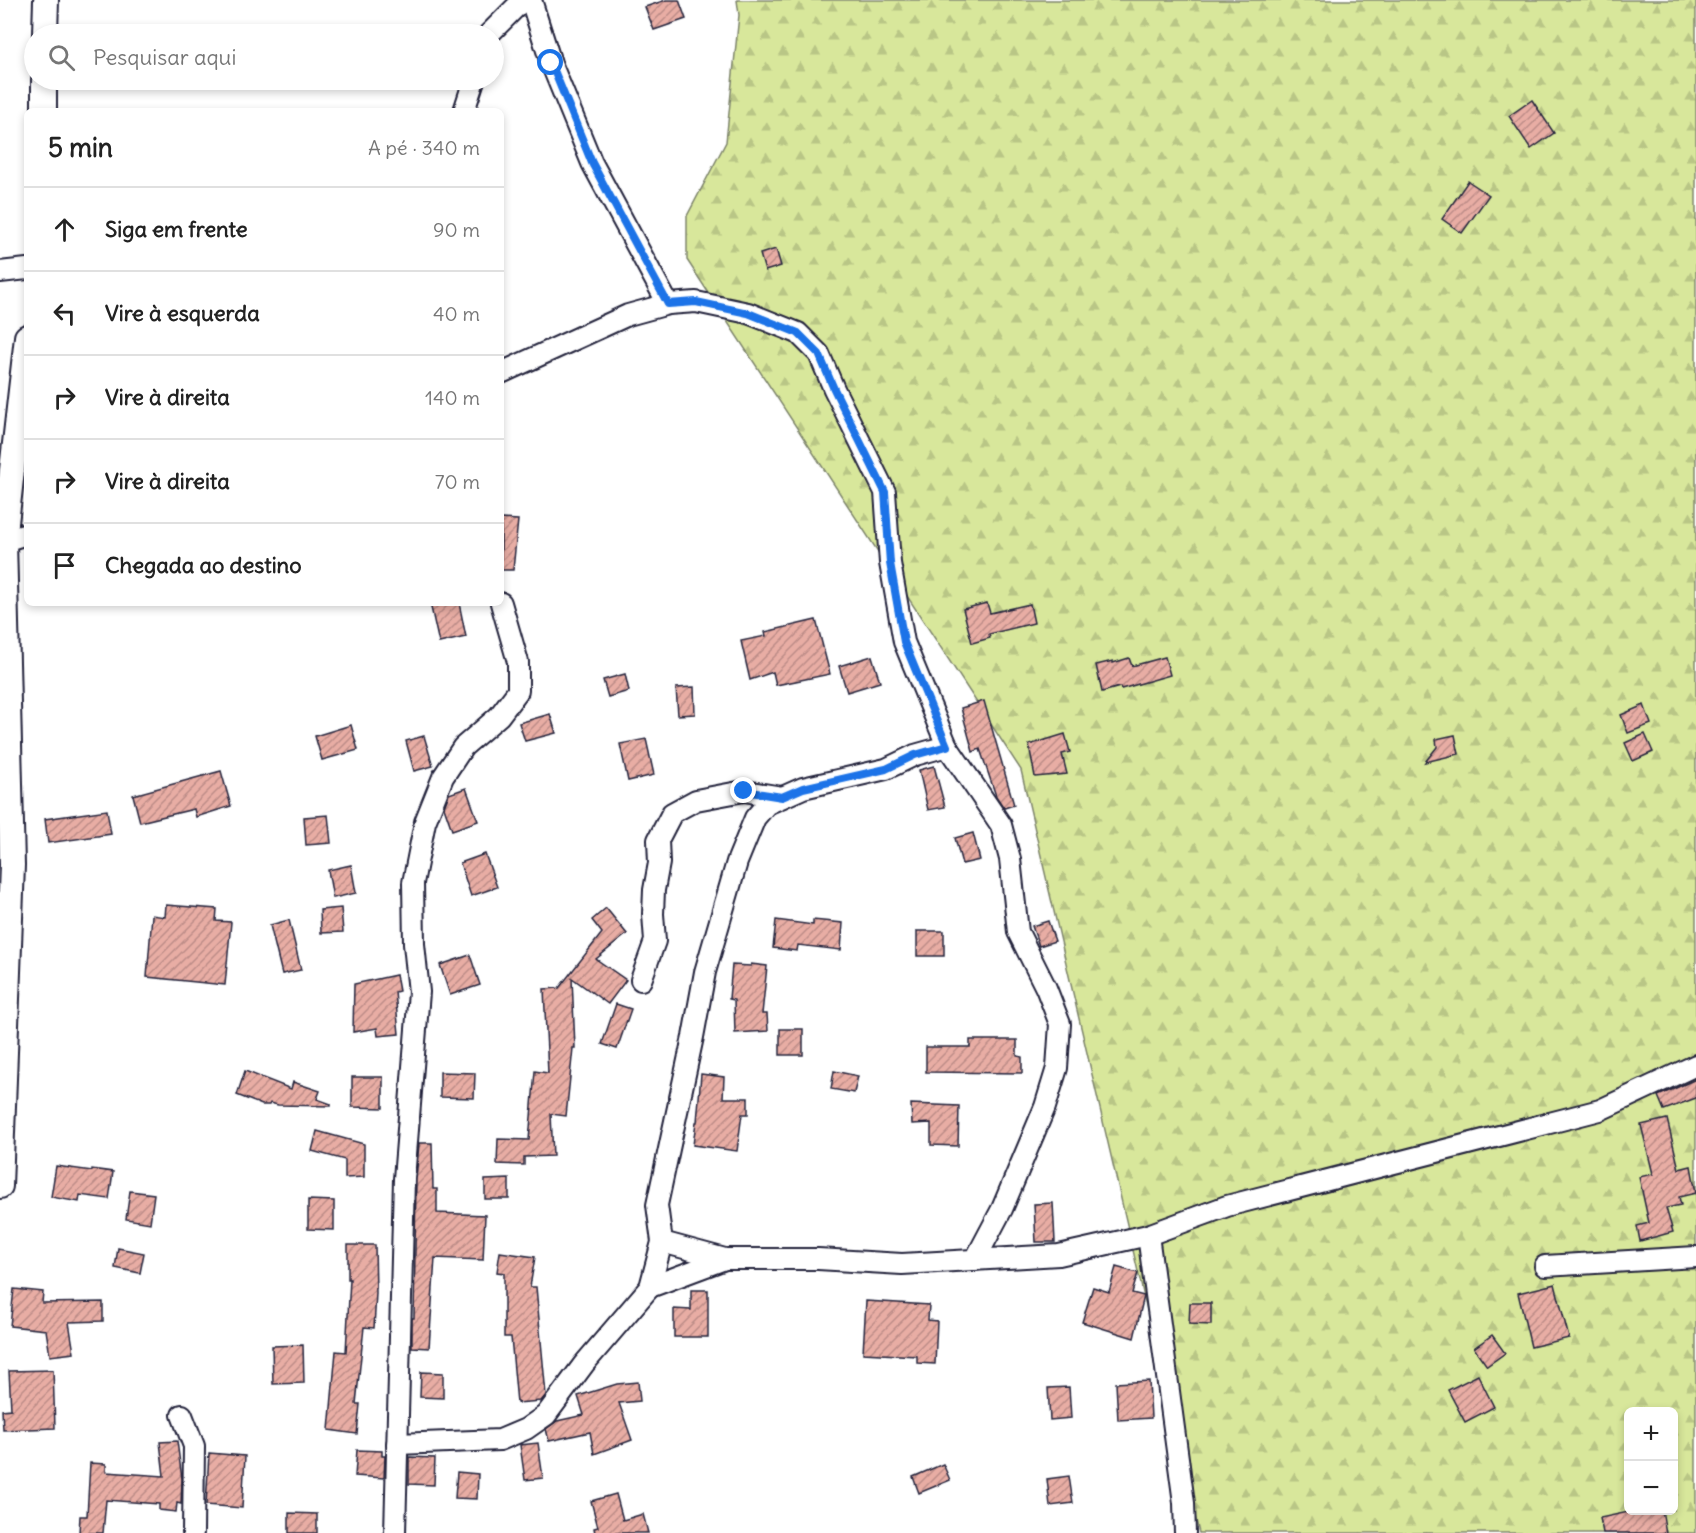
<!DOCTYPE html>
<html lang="pt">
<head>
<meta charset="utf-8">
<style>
  body { margin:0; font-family:Delius,sans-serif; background:#f2f2f2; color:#222 }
  .controls { position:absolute; right:18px; bottom:18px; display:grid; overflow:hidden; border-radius:9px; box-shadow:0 3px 9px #0003 }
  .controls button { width:54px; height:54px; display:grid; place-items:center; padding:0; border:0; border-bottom:2px solid #e0e0e0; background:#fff; color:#222; font:30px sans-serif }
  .stop { position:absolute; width:18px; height:18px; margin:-14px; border:4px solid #1a73e8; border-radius:50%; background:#fff }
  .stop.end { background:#1a73e8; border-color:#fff; box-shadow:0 2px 6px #0008 }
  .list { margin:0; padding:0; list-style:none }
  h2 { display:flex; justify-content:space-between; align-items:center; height:78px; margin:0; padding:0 24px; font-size:26px }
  h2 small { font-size:20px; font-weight:400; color:#767676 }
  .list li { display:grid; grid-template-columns:39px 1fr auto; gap:18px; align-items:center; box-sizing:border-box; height:84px; padding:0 24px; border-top:2px solid #e0e0e0 }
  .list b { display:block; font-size:22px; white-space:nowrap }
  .list em { font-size:20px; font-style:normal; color:#767676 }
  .icon { flex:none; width:33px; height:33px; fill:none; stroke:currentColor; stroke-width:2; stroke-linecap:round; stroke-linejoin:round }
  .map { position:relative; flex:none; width:1696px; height:1533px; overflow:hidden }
  .search { position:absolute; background:#fff; box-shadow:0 3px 9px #0003; left:24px; top:24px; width:480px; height:66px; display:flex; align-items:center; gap:15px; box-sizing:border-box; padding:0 21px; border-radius:33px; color:#767676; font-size:22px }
  .panel { position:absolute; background:#fff; box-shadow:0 3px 9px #0003; left:24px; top:108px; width:480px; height:498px; border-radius:9px }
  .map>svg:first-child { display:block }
</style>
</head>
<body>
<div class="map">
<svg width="1696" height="1533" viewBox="0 0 1696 1533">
  <defs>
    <pattern id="forest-firs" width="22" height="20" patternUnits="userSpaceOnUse" patternTransform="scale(1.5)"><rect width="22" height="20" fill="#d8e79b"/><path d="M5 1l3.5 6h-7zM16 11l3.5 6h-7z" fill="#b9c686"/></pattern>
    <pattern id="building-hatch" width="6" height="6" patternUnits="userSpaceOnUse" patternTransform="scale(1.5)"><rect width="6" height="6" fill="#e8ada4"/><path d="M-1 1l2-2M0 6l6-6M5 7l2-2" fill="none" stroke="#bc8c87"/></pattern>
  </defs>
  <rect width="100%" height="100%" fill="#fff"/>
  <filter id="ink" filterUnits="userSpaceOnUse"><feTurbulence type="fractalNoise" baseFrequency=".0167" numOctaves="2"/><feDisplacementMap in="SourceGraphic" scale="12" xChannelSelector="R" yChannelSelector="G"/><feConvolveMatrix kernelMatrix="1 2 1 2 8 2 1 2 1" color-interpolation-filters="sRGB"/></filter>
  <g filter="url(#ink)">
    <path fill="url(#forest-firs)" stroke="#7d846b" stroke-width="1.5" fill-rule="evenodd" d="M737 0H1696V1533H1199L1021 770 687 260V216L726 142 739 15ZM1628 1412H1674V1510H1628Z"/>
    <g fill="url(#building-hatch)" stroke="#22223b" stroke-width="1.5">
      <polygon points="666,0 679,0 686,19 654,30 645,7"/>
      <polygon points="1532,100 1554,133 1531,149 1509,116"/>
      <polygon points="1468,181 1489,195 1462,233 1442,219"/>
      <polygon points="776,249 781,266 765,271 760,254"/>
      <polygon points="501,519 518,520 513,570 501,570"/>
      <polygon points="430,603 459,603 466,637 439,643"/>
      <polygon points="987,603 990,613 1030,604 1034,623 989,634 990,638 972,643 963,609"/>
      <polygon points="816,620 830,674 776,685 773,672 750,680 741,641 766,636 765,632"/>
      <polygon points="872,656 880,682 847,692 839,666"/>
      <polygon points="1165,657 1170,675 1121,689 1120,687 1102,692 1096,665 1113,661 1113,663 1129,658 1132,666"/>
      <polygon points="625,674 629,691 608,697 603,680"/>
      <polygon points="694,687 695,714 678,715 676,688"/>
      <polygon points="984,701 1014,805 1004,808 996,796 980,749 973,752 961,708"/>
      <polygon points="1644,705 1651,724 1628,733 1621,715"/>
      <polygon points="550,714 556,733 525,741 519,723"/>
      <polygon points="351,725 358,750 322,760 315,736"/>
      <polygon points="1065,734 1070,752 1062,754 1067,774 1035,777 1029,745"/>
      <polygon points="1645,734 1653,752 1633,761 1625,743"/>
      <polygon points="1455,735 1459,754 1425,762 1437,747 1436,739"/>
      <polygon points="424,736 433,766 414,771 406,741"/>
      <polygon points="646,739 654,775 628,781 620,744"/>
      <polygon points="934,766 945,807 928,810 919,770"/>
      <polygon points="221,771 231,806 196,817 194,809 140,822 133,795"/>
      <polygon points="466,788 478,821 452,830 444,807 449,794"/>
      <polygon points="107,810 111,834 48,843 45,819"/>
      <polygon points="328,815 331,843 306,845 304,817"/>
      <polygon points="973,833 980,860 962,864 955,838"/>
      <polygon points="485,854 497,887 471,896 460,863"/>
      <polygon points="351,865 356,893 333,898 328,870"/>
      <polygon points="166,905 217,909 216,921 231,922 225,985 147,977 152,915 165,917"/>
      <polygon points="341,908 343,932 321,933 320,910"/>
      <polygon points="606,908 627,934 596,959 626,980 608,1004 572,978 575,1048 573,1048 566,1116 551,1114 553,1156 524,1157 524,1165 497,1164 498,1139 529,1140 535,1071 548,1073 544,989 559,988 602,933 592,920"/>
      <polygon points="289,920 301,970 282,974 270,925"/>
      <polygon points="776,920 813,925 813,920 843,923 841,950 798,945 797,951 773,948"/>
      <polygon points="1048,921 1055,941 1039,946 1032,926"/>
      <rect x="917" y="931" width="27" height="25"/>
      <polygon points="470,955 480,985 450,995 440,965"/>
      <polygon points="751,964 767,966 762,1014 767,1014 768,1031 735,1033 734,1000 729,999 732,965 751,966"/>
      <polygon points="396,975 399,991 395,992 399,1034 378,1036 377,1028 353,1032 354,984"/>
      <polygon points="616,1004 631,1009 617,1049 602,1044"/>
      <rect x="780" y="1029" width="23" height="26"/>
      <polygon points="970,1040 1017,1040 1017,1056 1022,1057 1022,1073 926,1072 926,1047 970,1047"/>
      <polygon points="245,1071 291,1089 293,1082 320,1091 317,1099 331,1104 331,1106 278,1105 270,1103 269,1105 262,1105 237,1095"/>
      <polygon points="834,1071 858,1076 854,1093 831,1089"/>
      <polygon points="440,1072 475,1073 474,1098 440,1097"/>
      <polygon points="701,1074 724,1077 723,1098 748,1098 748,1114 742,1114 737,1151 693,1145 696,1122 697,1122"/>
      <polygon points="352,1077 383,1077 383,1108 352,1107"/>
      <polygon points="1696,1079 1696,1098 1664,1110 1658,1096"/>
      <polygon points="911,1104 959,1106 958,1146 931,1145 931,1123 912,1124"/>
      <polygon points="1667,1119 1679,1169 1691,1166 1696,1193 1679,1197 1681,1205 1666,1208 1673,1232 1640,1241 1637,1226 1649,1223 1639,1177 1653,1174 1641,1125"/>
      <polygon points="317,1131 364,1144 364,1177 345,1178 345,1160 312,1151"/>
      <polygon points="419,1143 432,1143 433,1189 437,1189 437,1213 485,1215 483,1260 435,1258 429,1348 412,1347 412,1318 414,1318 416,1180"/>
      <polygon points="56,1166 92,1171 92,1169 113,1172 109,1199 80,1195 79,1202 51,1197"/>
      <polygon points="509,1179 509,1199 485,1199 485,1180"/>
      <polygon points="130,1191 154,1194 150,1223 126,1219"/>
      <polygon points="308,1200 334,1201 334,1230 308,1229"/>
      <polygon points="1053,1203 1055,1242 1036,1242 1034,1204"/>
      <polygon points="348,1245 375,1245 376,1293 374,1328 364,1327 356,1404 360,1404 357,1434 329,1430 336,1351 346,1352 350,1279 348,1279"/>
      <polygon points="118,1248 144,1253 140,1273 115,1268"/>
      <polygon points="500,1252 535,1257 530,1287 536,1287 546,1395 541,1401 517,1403 511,1337 504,1337 504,1273 497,1272"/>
      <polygon points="1116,1267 1138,1273 1132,1293 1144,1296 1134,1338 1082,1322 1093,1287 1109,1292"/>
      <polygon points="1555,1284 1569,1338 1531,1347 1518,1293"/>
      <polygon points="14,1289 43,1292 42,1303 103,1302 103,1321 69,1322 74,1353 50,1356 46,1330 10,1326"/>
      <polygon points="691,1290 708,1290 708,1337 674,1337 674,1309 691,1310"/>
      <polygon points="866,1301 929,1305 928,1320 937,1321 935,1364 917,1363 917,1356 863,1353"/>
      <polygon points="1190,1303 1211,1303 1211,1325 1189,1324"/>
      <polygon points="1492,1335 1505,1353 1487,1366 1474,1348"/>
      <polygon points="303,1345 304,1383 273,1384 272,1346"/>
      <polygon points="53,1370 55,1428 3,1430 2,1410 11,1409 9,1371"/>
      <polygon points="421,1372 443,1373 443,1398 420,1397"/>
      <polygon points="1478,1375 1494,1407 1465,1422 1448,1390"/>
      <polygon points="1149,1381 1151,1418 1118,1420 1116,1383"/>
      <polygon points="638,1382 640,1401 619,1403 632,1440 594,1454 590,1432 549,1441 546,1429 557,1421 584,1415 578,1396 617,1384"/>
      <polygon points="1069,1387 1071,1418 1050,1420 1048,1388"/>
      <polygon points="177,1441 182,1479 181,1504 177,1503 176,1512 159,1510 159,1504 106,1500 103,1533 79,1533 80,1516 87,1516 90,1463 106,1464 106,1472 164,1476 160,1442"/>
      <polygon points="538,1443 543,1478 525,1480 520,1445"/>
      <polygon points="357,1450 382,1451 382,1456 385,1456 384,1478 355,1476"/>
      <polygon points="209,1453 245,1456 242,1508 206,1505"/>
      <polygon points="409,1457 435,1458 434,1485 409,1484"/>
      <polygon points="943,1464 950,1480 919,1493 913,1477"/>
      <polygon points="457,1472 478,1474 477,1499 455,1498"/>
      <polygon points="1069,1476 1073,1503 1050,1506 1047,1479"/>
      <polygon points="616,1494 623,1520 643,1514 648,1533 595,1533 594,1528 598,1527 591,1501"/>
      <polygon points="1638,1510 1662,1510 1666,1533 1603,1533 1600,1518"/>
      <polygon points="289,1513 317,1514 317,1533 289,1533"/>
    </g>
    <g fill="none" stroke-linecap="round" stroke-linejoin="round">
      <g stroke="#22223b" stroke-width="24">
        <g id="minor">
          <polyline points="531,0 551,63 592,163 668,304"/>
          <polyline points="489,34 523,0"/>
          <polyline points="464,111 474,80"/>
          <polyline points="0,272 27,269"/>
          <polyline points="501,373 628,315 668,304 696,302 748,313 798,333 819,354 834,389 885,492 890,563 904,642 947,746 1001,825 1010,859 1018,932 1046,988 1060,1024 1057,1068 1045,1107 1002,1209 975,1260"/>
          <polyline points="4,541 27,534"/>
          <polyline points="641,980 655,941 653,914 654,890 659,863 658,840 672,813 696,800 744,791 782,797"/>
          <polyline points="1148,1235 1184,1503 1185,1533"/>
          <polyline points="662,1242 725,1259 818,1259 902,1264 1059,1255 1148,1235 1227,1206 1600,1110 1696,1065"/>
          <polyline points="1545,1266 1696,1257"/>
          <polyline points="650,1287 725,1259"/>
          <polyline points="182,1415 194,1446 193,1533"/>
          <polyline points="397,1444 500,1440 526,1429 546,1415 584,1364 650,1287 662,1242 657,1205 693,1037 705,972 737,862 755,818 767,804 803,788 886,769 915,755 947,746"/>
          <polyline points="395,1533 404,1179 419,992 414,944 413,883 425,822 443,777 463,747 499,716 518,691 518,662 501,603"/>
        </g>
      </g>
      <g stroke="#22223b" stroke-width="28">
        <g id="tertiary">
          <polyline points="45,34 46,0"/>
          <polyline points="44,111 44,80"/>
          <polyline points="0,1186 12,865 4,541 27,337"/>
        </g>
      </g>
      <use href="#minor" stroke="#fff" stroke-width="20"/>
      <use href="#tertiary" stroke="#fff" stroke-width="24"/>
    </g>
  </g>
  <g fill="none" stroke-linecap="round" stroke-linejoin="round" filter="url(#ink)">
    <polyline stroke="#1a73e8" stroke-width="8" points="551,63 592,163 668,304 696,302 748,313 798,333 819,354 834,389 885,492 890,563 904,642 947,746 915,755 886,769 803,788 782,797 744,791"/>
  </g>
</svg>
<div class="controls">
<button>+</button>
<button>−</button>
</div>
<div class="stop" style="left:551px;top:63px"></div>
<div class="stop end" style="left:744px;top:791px"></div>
<div class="search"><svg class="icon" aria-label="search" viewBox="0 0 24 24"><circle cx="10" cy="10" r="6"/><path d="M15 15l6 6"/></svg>Pesquisar aqui</div>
<section class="panel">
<h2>5 min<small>A pé · 340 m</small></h2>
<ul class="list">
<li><svg class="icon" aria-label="ahead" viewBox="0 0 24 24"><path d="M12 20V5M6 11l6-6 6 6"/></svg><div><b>Siga em frente</b></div><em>90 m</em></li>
<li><svg class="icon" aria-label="left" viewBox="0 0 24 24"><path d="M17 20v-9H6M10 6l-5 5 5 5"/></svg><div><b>Vire à esquerda</b></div><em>40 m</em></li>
<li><svg class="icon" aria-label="right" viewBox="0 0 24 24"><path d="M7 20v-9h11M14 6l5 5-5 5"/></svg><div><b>Vire à direita</b></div><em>140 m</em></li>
<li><svg class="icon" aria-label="right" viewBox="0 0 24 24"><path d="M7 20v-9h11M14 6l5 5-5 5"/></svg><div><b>Vire à direita</b></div><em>70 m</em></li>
<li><svg class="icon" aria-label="arrive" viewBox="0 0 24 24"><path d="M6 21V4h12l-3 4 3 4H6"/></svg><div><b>Chegada ao destino</b></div></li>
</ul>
</section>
</div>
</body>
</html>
